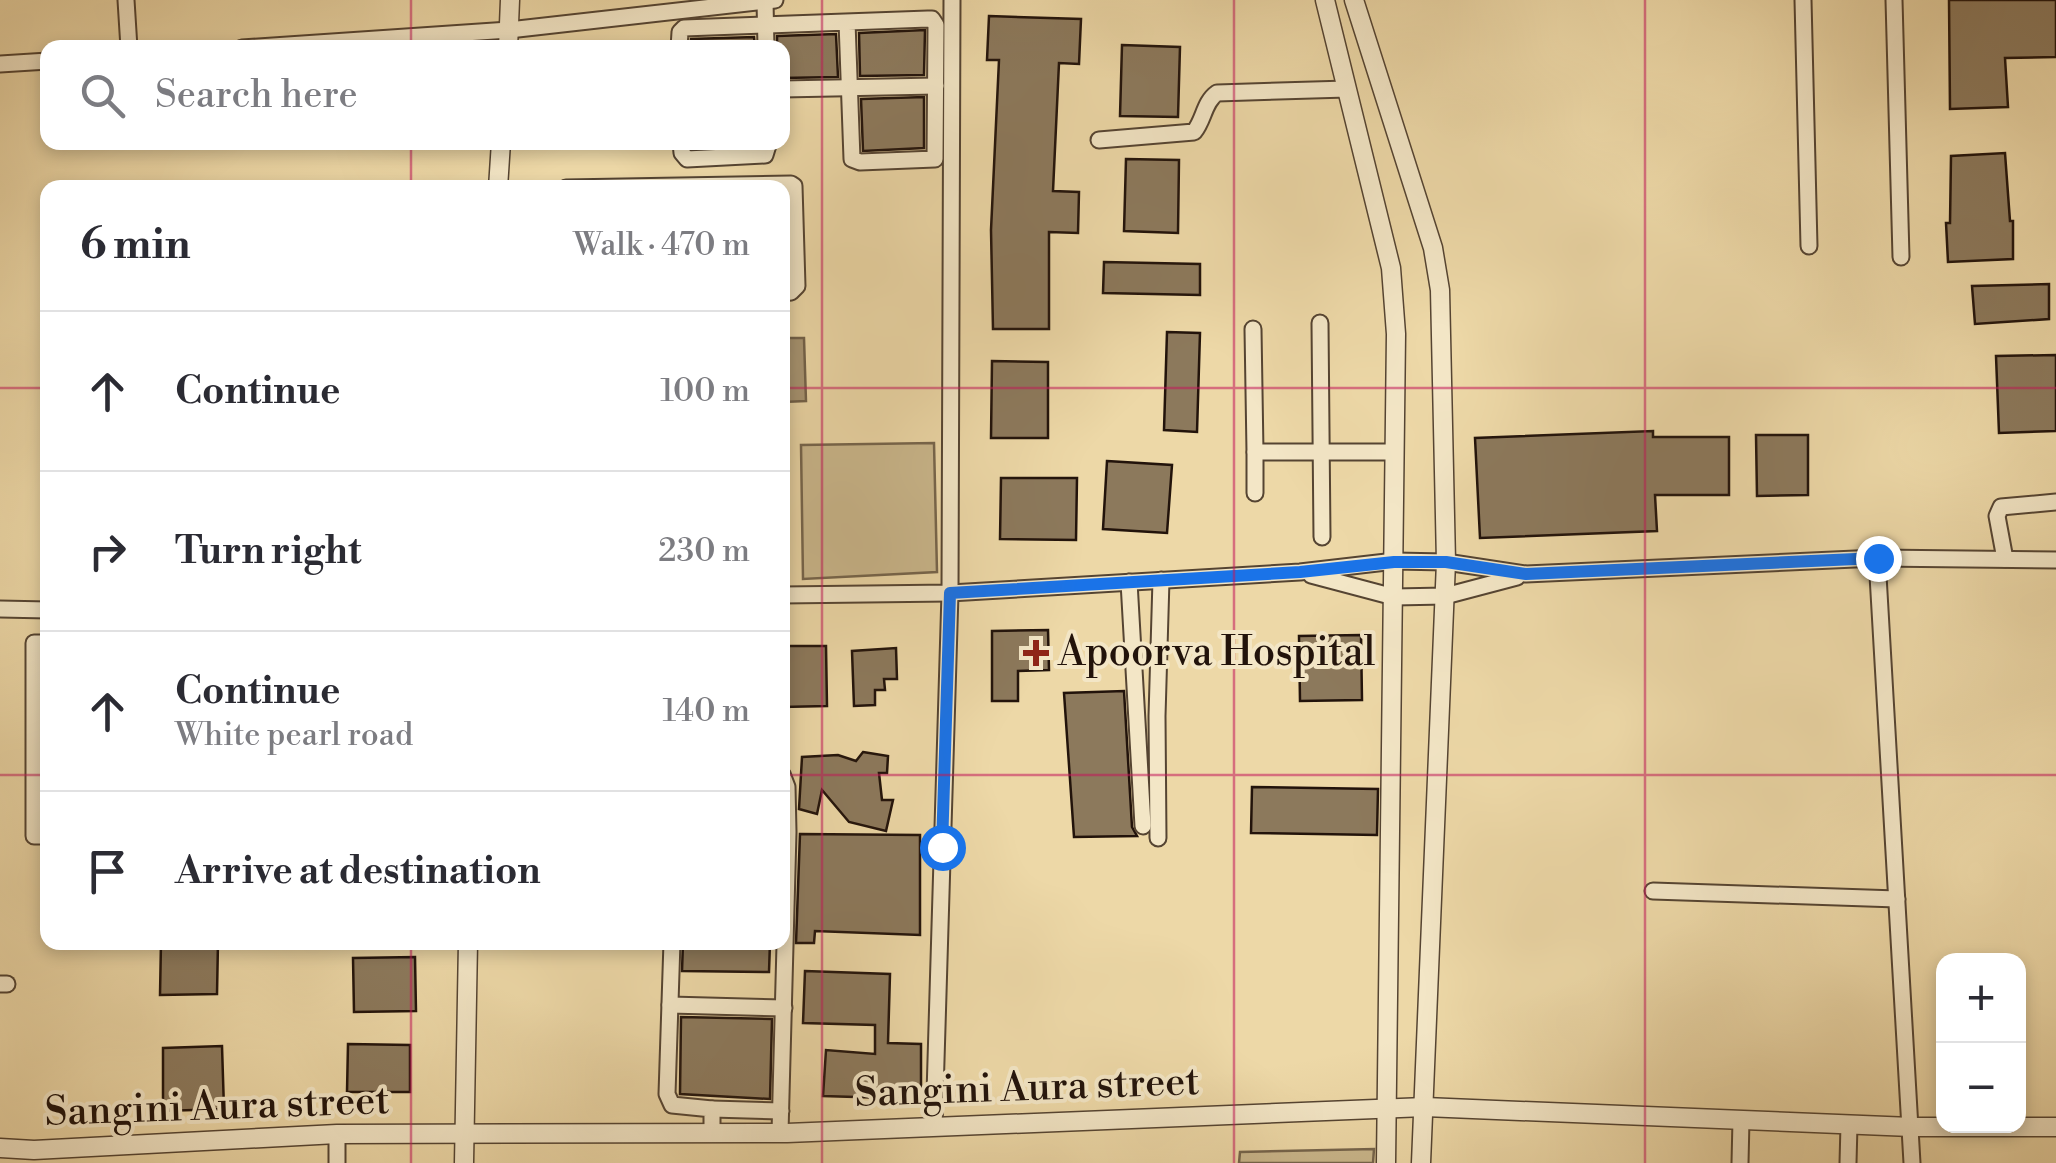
<!DOCTYPE html>
<html lang="en">
<head>
<meta charset="utf-8">
<style>
  body { margin:0; font-family:"Libre Bodoni",serif; background:#f7f7f7; color:#2b2b33 }
  .controls { position:absolute; right:30px; bottom:30px; display:grid; overflow:hidden; border-radius:20px; box-shadow:0 5px 15px #0003 }
  .controls button { width:90px; height:90px; display:grid; place-items:center; padding:0; border:0; border-bottom:2px solid #e1e1e2; background:#fff; color:#2b2b33; font:50px sans-serif }
  .stop { position:absolute; width:30px; height:30px; margin:-22px; border:8px solid #1a73e8; border-radius:50%; background:#fff }
  .stop.end { background:#1a73e8; border-color:#fff; box-shadow:0 2px 10px #0008 }
  .list { margin:0; padding:0; list-style:none }
  h2 { display:flex; justify-content:space-between; align-items:center; height:130px; margin:0; padding:0 40px; font-size:42px }
  h2 small { font-size:32px; font-weight:400; color:#7c7c81 }
  .list li { display:grid; grid-template-columns:65px 1fr auto; gap:30px; align-items:center; box-sizing:border-box; height:160px; padding:0 40px; border-top:2px solid #e1e1e2 }
  .list b { display:block; font-size:38px; white-space:nowrap }
  .list p { margin:0; font-size:32px; white-space:nowrap; color:#7c7c81 }
  .list em { font-size:32px; font-style:normal; color:#7c7c81 }
  .icon { flex:none; width:55px; height:55px; fill:none; stroke:currentColor; stroke-width:2; stroke-linecap:round; stroke-linejoin:round }
  .map { position:relative; flex:none; width:2056px; height:1163px; overflow:hidden }
  .search { position:absolute; background:#fff; box-shadow:0 5px 15px #0003; left:40px; top:40px; width:750px; height:110px; display:flex; align-items:center; gap:25px; box-sizing:border-box; padding:0 35px; border-radius:20px; color:#7c7c81; font-size:38px }
  .panel { position:absolute; background:#fff; box-shadow:0 5px 15px #0003; left:40px; top:180px; width:750px; height:770px; border-radius:20px }
  .map>svg:first-child { display:block }
</style>
</head>
<body>
<div class="map">
<svg width="2056" height="1163" viewBox="0 0 2056 1163">
  <rect width="100%" height="100%" fill="#edd8a7"/>
  <filter id="stains"><feTurbulence type="fractalNoise" baseFrequency=".002" numOctaves="4"/><feColorMatrix values="0 0 0 0 .2 0 0 0 0 .09 0 0 0 0 .02 0 0 0 .5 -.17"/></filter>
  <radialGradient id="worn" r=".72"><stop offset=".6" stop-color="#630" stop-opacity="0"/><stop offset="1" stop-color="#630" stop-opacity=".3"/></radialGradient>
  <g fill="#cab78c" stroke="#76654c" stroke-width="2.5">
    <polygon points="934,443 937,572 803,579 801,445"/>
    <polygon points="1374,1149 1373,1163 1239,1163 1240,1152"/>
  </g>
  <polygon fill="#a89572" stroke="#726149" stroke-width="2.5" points="783,338 804,338 806,401 783,402"/>
  <g fill="#8c795c" stroke="#22130b" stroke-width="2.5">
    <polygon points="1949,0 2056,0 2056,57 2005,58 2008,107 1950,109"/>
    <polygon points="989,16 1081,19 1079,64 1059,63 1053,191 1079,192 1078,233 1049,232 1049,329 993,329 991,230 999,60 987,60"/>
    <polygon points="925,30 924,75 860,76 859,33"/>
    <polygon points="836,34 838,77 782,78 782,48 777,48 777,36"/>
    <polygon points="754,37 755,48 690,48 691,39"/>
    <polygon points="1122,45 1180,47 1178,117 1120,116"/>
    <polygon points="924,97 924,148 863,151 861,99"/>
    <polygon points="2005,153 2010,221 2013,221 2013,259 1948,262 1946,223 1950,223 1951,156"/>
    <polygon points="1126,159 1179,160 1178,233 1124,231"/>
    <polygon points="1104,262 1200,264 1200,295 1103,293"/>
    <polygon points="2049,284 2049,319 1975,324 1972,286"/>
    <polygon points="1167,332 1200,333 1197,432 1164,430"/>
    <polygon points="2056,355 2056,431 1999,433 1996,356"/>
    <polygon points="992,361 1048,362 1048,438 991,438"/>
    <polygon points="1653,431 1653,437 1729,437 1729,495 1655,495 1657,531 1480,538 1475,438"/>
    <polygon points="1756,435 1808,435 1808,495 1757,496"/>
    <polygon points="1107,461 1172,465 1167,533 1103,529"/>
    <polygon points="1001,478 1077,478 1076,540 1000,539"/>
    <polygon points="1048,630 1049,670 1018,671 1018,701 992,701 992,631"/>
    <polygon points="1361,635 1362,700 1300,701 1299,636"/>
    <polygon points="782,646 826,646 827,706 782,707"/>
    <polygon points="896,648 897,679 884,679 885,690 875,690 875,705 854,706 852,651"/>
    <polygon points="1124,691 1132,827 1137,836 1074,837 1064,693"/>
    <polygon points="863,752 888,756 887,773 879,773 882,800 893,800 886,831 849,822 822,790 817,814 799,809 802,757 838,755 856,761"/>
    <polygon points="1252,787 1378,789 1377,835 1251,833"/>
    <polygon points="800,834 920,835 920,935 815,931 814,943 796,943"/>
    <polygon points="161,942 218,942 217,994 160,995"/>
    <polygon points="683,942 770,942 769,972 682,971"/>
    <polygon points="415,957 416,1011 354,1012 353,958"/>
    <polygon points="805,971 890,974 888,1043 921,1044 921,1099 823,1096 826,1050 875,1054 875,1025 803,1023"/>
    <polygon points="681,1017 772,1019 770,1099 680,1094"/>
    <polygon points="348,1044 410,1045 410,1092 347,1092"/>
    <polygon points="222,1046 224,1109 163,1111 163,1048"/>
  </g>
  <g fill="none" stroke-linecap="round" stroke-linejoin="round">
    <g stroke="#554432" stroke-width="19">
      <g id="minor">
        <polyline points="126,0 129,48"/>
        <polyline points="1803,0 1809,246"/>
        <polyline points="1894,0 1901,257"/>
        <polyline points="765,1 766,48"/>
        <polyline points="242,48 509,30 775,0"/>
        <polyline points="679,48 680,32 684,28 928,19 932,19 936,25 935,159 860,162 852,159 847,22"/>
        <polyline points="0,64 48,61"/>
        <polyline points="782,89 936,86"/>
        <path d="M1099 140 1194 132C1204 120 1204 102 1217 93L1347 89"/>
        <polyline points="681,142 682,153 687,159 765,155 769,142"/>
        <polyline points="566,188 791,184 794,186 797,286 791,292 782,293"/>
        <polyline points="1320,323 1322,537"/>
        <polyline points="1253,329 1255,452 1395,452"/>
        <polyline points="1255,493 1255,452"/>
        <polyline points="1877,558 1912,1163"/>
        <polyline points="2005,559 1997,516 2001,507 2056,502"/>
        <polyline points="1311,575 1394,597 1445,596 1517,577"/>
        <polyline points="1129,582 1143,826"/>
        <polyline points="782,595 950,593 1300,572 1395,561 1446,562 1526,574 1877,558 2056,560"/>
        <polyline points="0,609 48,610"/>
        <polyline points="48,643 34,643 34,836 48,836"/>
        <polyline points="1158,838 1157,716 1161,580"/>
        <polyline points="1653,891 1897,899"/>
        <polyline points="672,942 667,1094 672,1105 712,1109 712,1133"/>
        <polyline points="0,984 7,984"/>
        <polyline points="670,1005 784,1008"/>
        <polyline points="712,1109 781,1111"/>
        <polyline points="934,1127 950,593 952,0"/>
        <polyline points="780,1133 788,832 787,787 782,774"/>
        <polyline points="337,1134 337,1163"/>
        <polyline points="1740,1163 1741,1120"/>
        <polyline points="1848,1163 1849,1125"/>
      </g>
    </g>
    <g stroke="#554432" stroke-width="21">
      <g id="tertiary">
        <polyline points="1325,0 1391,268 1396,334 1386,1163"/>
        <polyline points="1354,0 1433,248 1440,290 1446,562 1421,1163"/>
        <polyline points="508,48 510,0"/>
        <polyline points="498,188 501,142"/>
        <polyline points="0,1148 34,1150 337,1134 787,1133 1425,1107 1911,1127 2056,1127"/>
        <polyline points="464,1163 468,942"/>
      </g>
    </g>
    <use href="#minor" stroke="#f3e6c6" stroke-width="15"/>
    <use href="#tertiary" stroke="#f3e6c6" stroke-width="18"/>
  </g>
  <g fill="none" stroke-linecap="round" stroke-linejoin="round">
    <polyline stroke="#1a73e8" stroke-width="12" points="942,847 950,593 1300,572 1394,562 1446,562 1526,574 1878,558"/>
  </g>
  <path fill="none" stroke="#c2185b" stroke-width="2.5" stroke-opacity="0.55" d="M411 0V48M822 0V1163M1234 0V1163M1645 0V1163M411 142V188M0 388H48M782 388H2056M0 775H48M782 775H2056M411 942V1163"/>
  <path fill="#8f2418" stroke="#f3e6c6" stroke-width="4" d="M1031 638h10v10h10v10h-10v10h-10v-10h-10v-10h10z"/>
  <g text-anchor="middle" dominant-baseline="central" stroke-width="8" stroke-linejoin="round" paint-order="stroke">
    <g font-size="40" fill="#22130b" stroke="#f3e6c6" text-anchor="start">
      <text x="1058" y="653">Apoorva Hospital</text>
    </g>
    <g font-size="40" fill="#22130b" stroke="#f3e6c6">
      <text transform="translate(1027 1088) rotate(-2)">Sangini Aura street</text>
      <text transform="translate(217 1107) rotate(-2)">Sangini Aura street</text>
    </g>
  </g>
  <rect width="100%" height="100%" filter="url(#stains)"/>
  <rect width="100%" height="100%" fill="url(#worn)"/>
</svg>
<div class="controls">
<button>+</button>
<button>−</button>
</div>
<div class="stop" style="left:942px;top:847px"></div>
<div class="stop end" style="left:1878px;top:558px"></div>
<div class="search"><svg class="icon" aria-label="search" viewBox="0 0 24 24"><circle cx="10" cy="10" r="6"/><path d="M15 15l6 6"/></svg>Search here</div>
<section class="panel">
<h2>6 min<small>Walk · 470 m</small></h2>
<ul class="list">
<li><svg class="icon" aria-label="ahead" viewBox="0 0 24 24"><path d="M12 20V5M6 11l6-6 6 6"/></svg><div><b>Continue</b></div><em>100 m</em></li>
<li><svg class="icon" aria-label="right" viewBox="0 0 24 24"><path d="M7 20v-9h11M14 6l5 5-5 5"/></svg><div><b>Turn right</b></div><em>230 m</em></li>
<li><svg class="icon" aria-label="ahead" viewBox="0 0 24 24"><path d="M12 20V5M6 11l6-6 6 6"/></svg><div><b>Continue</b><p>White pearl road</p></div><em>140 m</em></li>
<li><svg class="icon" aria-label="arrive" viewBox="0 0 24 24"><path d="M6 21V4h12l-3 4 3 4H6"/></svg><div><b>Arrive at destination</b></div></li>
</ul>
</section>
</div>
</body>
</html>
